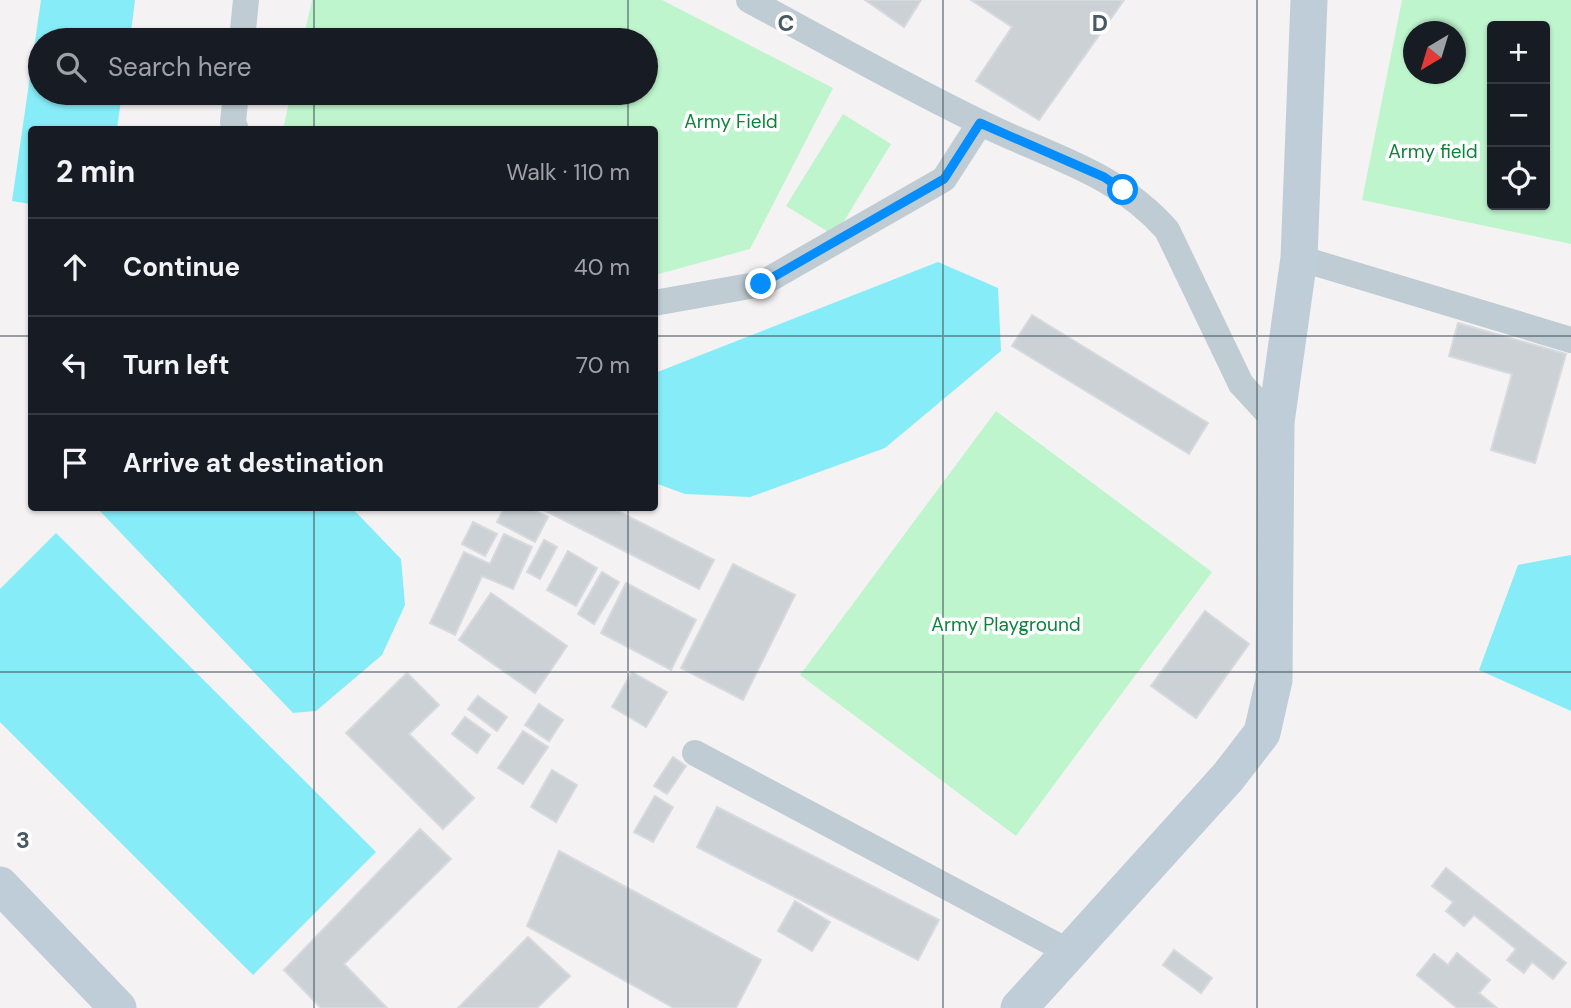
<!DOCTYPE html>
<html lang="en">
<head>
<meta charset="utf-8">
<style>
  body { margin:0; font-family:"DM Sans",sans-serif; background:#20242c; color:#f1f3f6 }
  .controls { position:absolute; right:21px; top:21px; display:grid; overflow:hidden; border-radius:7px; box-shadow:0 2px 5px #0004 }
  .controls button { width:63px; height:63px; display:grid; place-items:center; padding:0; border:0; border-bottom:2px solid #363941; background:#171b24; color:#f1f3f6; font:35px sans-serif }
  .compass { position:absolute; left:1403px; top:21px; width:63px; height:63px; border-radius:50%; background:#171b24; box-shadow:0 2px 5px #0004; rotate:218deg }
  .stop { position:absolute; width:21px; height:21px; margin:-16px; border:5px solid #058dfc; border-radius:50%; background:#fff }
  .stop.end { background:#058dfc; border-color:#fff; box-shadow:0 2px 7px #0008 }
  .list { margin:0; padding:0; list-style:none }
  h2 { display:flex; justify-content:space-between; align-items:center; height:91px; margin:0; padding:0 28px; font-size:30px }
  h2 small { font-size:23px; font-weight:400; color:#9ea1a6 }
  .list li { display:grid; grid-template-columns:46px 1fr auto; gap:21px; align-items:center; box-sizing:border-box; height:98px; padding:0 28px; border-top:2px solid #363941 }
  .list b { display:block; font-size:26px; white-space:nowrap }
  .list em { font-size:23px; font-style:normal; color:#9ea1a6 }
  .icon { flex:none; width:38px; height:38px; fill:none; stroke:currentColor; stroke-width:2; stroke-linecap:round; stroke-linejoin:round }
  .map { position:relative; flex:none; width:1571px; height:1008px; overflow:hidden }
  .search { position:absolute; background:#171b24; box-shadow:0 2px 5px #0004; left:28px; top:28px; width:630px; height:77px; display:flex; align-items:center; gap:18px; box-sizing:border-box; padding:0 24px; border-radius:38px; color:#9ea1a6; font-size:26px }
  .panel { position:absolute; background:#171b24; box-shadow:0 2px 5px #0004; left:28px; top:126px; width:630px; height:385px; border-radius:7px }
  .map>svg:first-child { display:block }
</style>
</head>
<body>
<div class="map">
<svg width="1571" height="1008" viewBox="0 0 1571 1008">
  <rect width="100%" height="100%" fill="#f5f2f3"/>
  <g fill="#bef5cd" fill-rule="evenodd">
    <polygon points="312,0 662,0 833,88 750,249 655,275 654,130 283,129 291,93 646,93 646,40 303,40"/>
    <path d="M1402 0H1571V244L1362 200ZM1492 26H1545V205H1492ZM1414 32H1456V74H1414Z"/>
    <polygon points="843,114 891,144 835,236 786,206"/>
    <polygon points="996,411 1212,572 1016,836 800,675"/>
  </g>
  <g fill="#86ecf7">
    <polygon points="41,0 135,0 130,40 40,40 40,93 122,93 117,129 32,130 31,204 12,201"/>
    <polygon points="938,262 998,288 1001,351 885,448 750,497 685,494 655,483 655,373"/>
    <polygon points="97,508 352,508 401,559 405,605 382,655 316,711 293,713"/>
    <polygon points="56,533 376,852 253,975 0,722 0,589"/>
    <polygon points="1571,555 1571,711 1479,670 1518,565"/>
  </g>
  <g fill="#cbd1d5" stroke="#d6d9de" stroke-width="2">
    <polygon points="865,0 921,0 904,27"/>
    <polygon points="971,0 1124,0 1039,120 976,81 1012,27"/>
    <polygon points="1032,315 1208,423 1189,454 1012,346"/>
    <polygon points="1458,323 1566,354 1535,463 1491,450 1512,374 1449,356"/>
    <polygon points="504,508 529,508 548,517 535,542 497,522"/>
    <polygon points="540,508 612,508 714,560 699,589"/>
    <polygon points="473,522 497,534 485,556 462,544"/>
    <polygon points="504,534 532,547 513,589 482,576 455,635 430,623 464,552 490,564"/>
    <polygon points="544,540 557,547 540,579 527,572"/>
    <polygon points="568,551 597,568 576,606 547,590"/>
    <polygon points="733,564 795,595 743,700 681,668"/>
    <polygon points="602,572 619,582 594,624 578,614"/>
    <polygon points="626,583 696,620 671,670 601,633"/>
    <polygon points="491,593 567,646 535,693 459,640"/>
    <polygon points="1205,611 1249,644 1196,718 1151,686"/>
    <polygon points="632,672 667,692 646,727 612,707"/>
    <polygon points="407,673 439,705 409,734 474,798 443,829 346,733"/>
    <polygon points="478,696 507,717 497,731 468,709"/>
    <polygon points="539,704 563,720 549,741 525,725"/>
    <polygon points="465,717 490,735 477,753 452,734"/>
    <polygon points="523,731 548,747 523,784 498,768"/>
    <polygon points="673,757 686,766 667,794 654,786"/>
    <polygon points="552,770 577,785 556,822 531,807"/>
    <polygon points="655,796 673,807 653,842 634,832"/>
    <polygon points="717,807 939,920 918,960 697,847"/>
    <polygon points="420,829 451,859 344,964 387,1008 321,1008 284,970"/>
    <polygon points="559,851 761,960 736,1008 674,1008 527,926"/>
    <polygon points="1446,868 1566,963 1553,979 1532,962 1524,973 1507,960 1516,949 1474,915 1464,926 1446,911 1453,902 1432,886"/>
    <polygon points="795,901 830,922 812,951 778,931"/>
    <polygon points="528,937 570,976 537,1008 458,1008"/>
    <polygon points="1174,950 1212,978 1201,993 1163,965"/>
    <polygon points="1457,953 1490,980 1479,993 1497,1008 1457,1008 1417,975 1434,954 1448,965"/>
  </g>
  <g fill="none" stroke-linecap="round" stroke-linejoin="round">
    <g stroke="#bfccd3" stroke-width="26">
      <path d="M749 0C825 41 901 84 979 122 1047 156 1115 171 1167 230L1241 384 1276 422"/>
      <polyline points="242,40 246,0"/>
      <polyline points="236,130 233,122 236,93"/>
      <polyline points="1299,258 1571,340"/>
      <polyline points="654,303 761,284 944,179 980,123"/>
      <polyline points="695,753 1071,953"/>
    </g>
    <g stroke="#becdd8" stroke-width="37">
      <polyline points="0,885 118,1008"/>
      <polyline points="1019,1008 1228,777 1262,733 1274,680 1276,422 1299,258 1309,0"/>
    </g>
  </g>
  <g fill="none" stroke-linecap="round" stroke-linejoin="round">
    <polyline stroke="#058dfc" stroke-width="9" points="761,284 944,179 980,123 1104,177 1123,190"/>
  </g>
  <path fill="none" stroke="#475963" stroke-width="2" stroke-opacity="0.55" d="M314 0V40M628 0V40M943 0V1008M1257 0V1008M314 93V130M628 93V130M0 336H32M654 336H1571M314 508V1008M628 508V1008M0 672H1571"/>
  <g text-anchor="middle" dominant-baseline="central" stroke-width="7" stroke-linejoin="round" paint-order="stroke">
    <g font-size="19" fill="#0c833a" stroke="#fff">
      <text x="731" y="121">Army Field</text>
      <text x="1433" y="151">Army field</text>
      <text x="1006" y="624">Army Playground</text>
    </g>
  </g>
  <g font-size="23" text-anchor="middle" font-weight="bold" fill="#475963" stroke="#fff" stroke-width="7" stroke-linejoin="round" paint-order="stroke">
    <text x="786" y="31">C</text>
    <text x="1100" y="31">D</text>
    <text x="23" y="848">3</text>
  </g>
</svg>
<div class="controls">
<button>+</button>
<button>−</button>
<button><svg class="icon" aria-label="locate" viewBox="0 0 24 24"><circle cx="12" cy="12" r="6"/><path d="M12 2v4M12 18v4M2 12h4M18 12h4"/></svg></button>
</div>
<svg class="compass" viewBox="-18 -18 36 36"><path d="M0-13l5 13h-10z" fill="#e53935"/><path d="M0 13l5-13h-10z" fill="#9ea1a6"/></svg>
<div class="stop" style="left:1123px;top:190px"></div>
<div class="stop end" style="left:761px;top:284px"></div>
<div class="search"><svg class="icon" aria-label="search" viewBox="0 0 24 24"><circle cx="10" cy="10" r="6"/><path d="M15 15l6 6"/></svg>Search here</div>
<section class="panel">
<h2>2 min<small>Walk · 110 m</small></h2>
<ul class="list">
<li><svg class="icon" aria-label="ahead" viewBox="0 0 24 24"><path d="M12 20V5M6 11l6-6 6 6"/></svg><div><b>Continue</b></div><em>40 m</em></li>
<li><svg class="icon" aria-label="left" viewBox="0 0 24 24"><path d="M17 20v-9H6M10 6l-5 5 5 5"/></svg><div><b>Turn left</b></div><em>70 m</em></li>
<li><svg class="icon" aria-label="arrive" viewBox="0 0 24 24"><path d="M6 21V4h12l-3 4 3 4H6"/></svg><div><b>Arrive at destination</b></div></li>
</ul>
</section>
</div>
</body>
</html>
